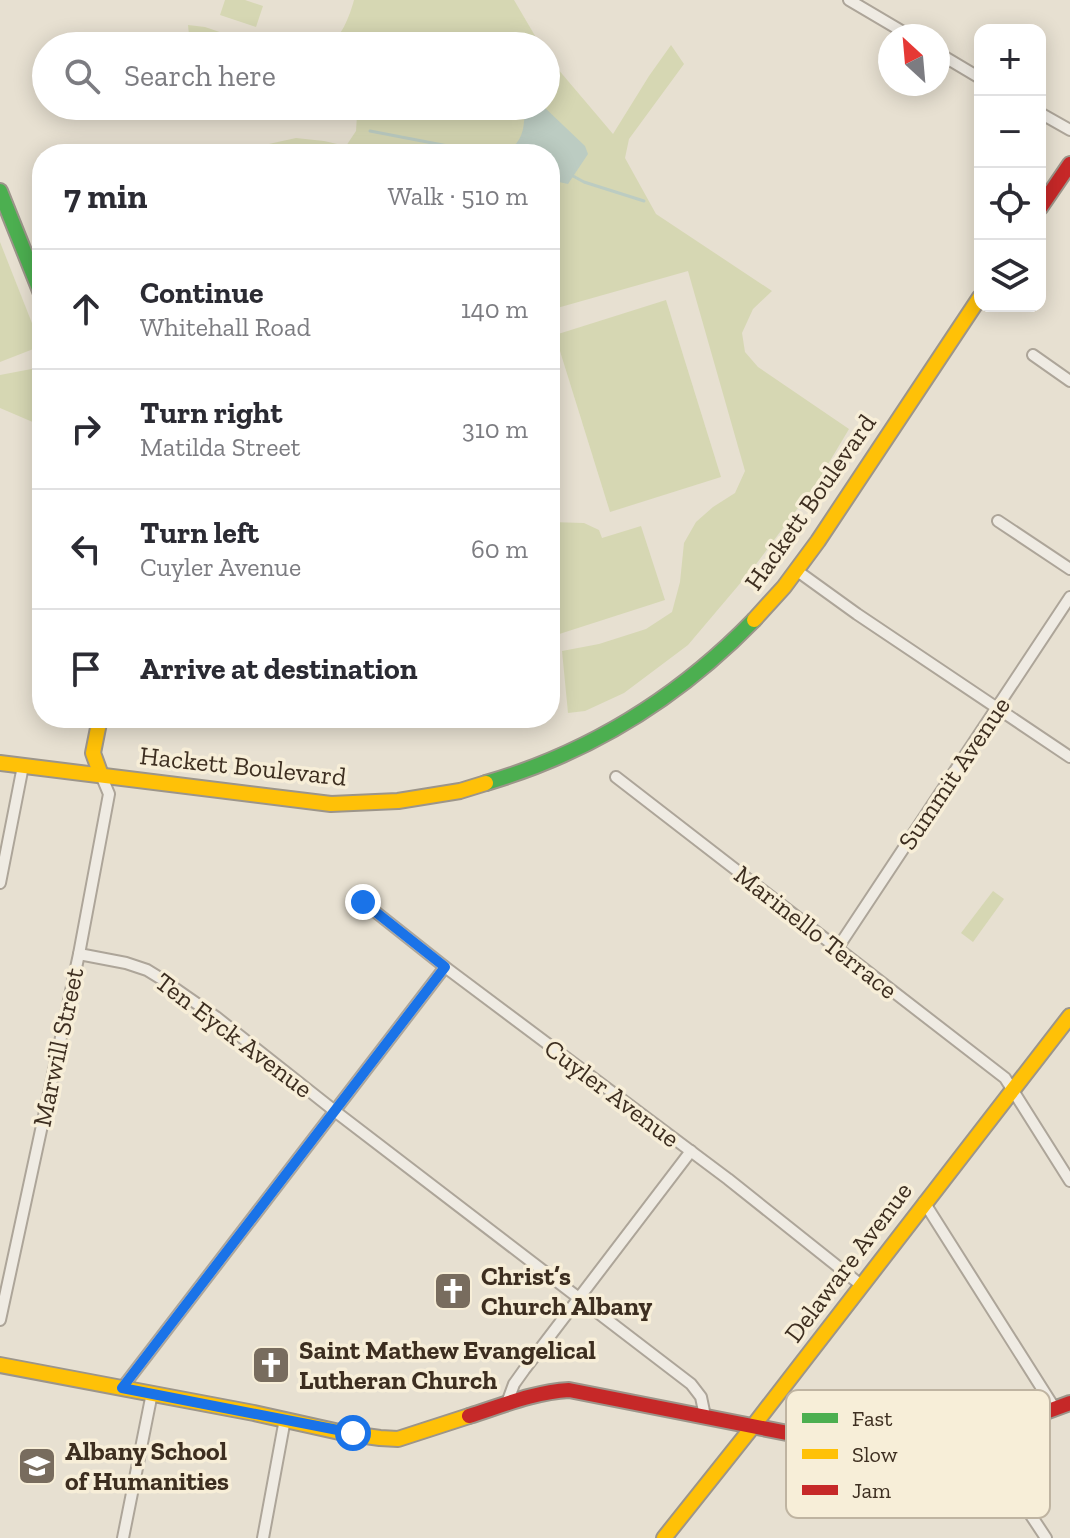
<!DOCTYPE html>
<html lang="en">
<head>
<meta charset="utf-8">
<style>
  body { margin:0; font-family:"Zilla Slab",serif; background:#f2f2f3; color:#2b2b33 }
  .controls { position:absolute; right:24px; top:24px; display:grid; overflow:hidden; border-radius:16px; box-shadow:0 4px 20px #0003 }
  .controls button { width:72px; height:72px; display:grid; place-items:center; padding:0; border:0; border-bottom:2px solid #e1e1e2; background:#fff; color:#2b2b33; font:40px sans-serif }
  .compass { position:absolute; left:878px; top:24px; width:72px; height:72px; border-radius:50%; background:#fff; box-shadow:0 4px 20px #0003; rotate:334deg }
  .stop { position:absolute; width:24px; height:24px; margin:-18px; border:6px solid #1a73e8; border-radius:50%; background:#fff }
  .stop.end { background:#1a73e8; border-color:#fff; box-shadow:0 2px 8px #0008 }
  .list { margin:0; padding:0; list-style:none }
  h2 { display:flex; justify-content:space-between; align-items:center; height:104px; margin:0; padding:0 32px; font-size:34px }
  h2 small { font-size:26px; font-weight:400; color:#7c7c81 }
  .list li { display:grid; grid-template-columns:52px 1fr auto; gap:24px; align-items:center; box-sizing:border-box; height:120px; padding:0 32px; border-top:2px solid #e1e1e2 }
  .list b { display:block; font-size:30px; white-space:nowrap }
  .list p { margin:0; font-size:26px; white-space:nowrap; color:#7c7c81 }
  .list em { font-size:26px; font-style:normal; color:#7c7c81 }
  .icon { flex:none; width:44px; height:44px; fill:none; stroke:currentColor; stroke-width:2; stroke-linecap:round; stroke-linejoin:round }
  .map { position:relative; flex:none; width:1070px; height:1538px; overflow:hidden }
  .search { position:absolute; background:#fff; box-shadow:0 4px 20px #0003; left:32px; top:32px; width:528px; height:88px; display:flex; align-items:center; gap:20px; box-sizing:border-box; padding:0 28px; border-radius:44px; color:#7c7c81; font-size:30px }
  .panel { position:absolute; background:#fff; box-shadow:0 4px 20px #0003; left:32px; top:144px; width:528px; height:584px; border-radius:32px }
  .map>svg:first-child { display:block }
</style>
</head>
<body>
<div class="map">
<svg width="1070" height="1538" viewBox="0 0 1070 1538">
  <rect width="100%" height="100%" fill="#e7e0d1"/>
  <g fill="#d6d7b3">
    <polygon points="225,0 245,0 263,6 256,27 220,15"/>
    <path d="M354 0H514L541 46H326C341 40 350 15 354 0Z"/>
    <polygon points="188,25 205,27 260,46 198,46 189,35"/>
    <polygon points="671,45 684,64 629,139 625,158 656,214 772,291 753,309 742,333 745,352 758,367 849,429 818,481 754,567 688,645 624,693 585,711 568,713 562,651 599,644 646,629 672,612 680,582 684,543 696,522 713,507 735,493 745,471 688,271 550,310 550,154 252,154 250,148 296,138 324,141 346,146 356,131 357,115 346,106 546,106 546,55 613,134 649,76"/>
    <polygon points="0,242 41,346 0,362"/>
    <polygon points="666,300 721,477 610,512 555,335"/>
    <polygon points="42,367 42,426 0,408 0,375"/>
    <polygon points="550,522 584,523 599,530 602,538 641,526 665,600 550,637"/>
    <polygon points="993,891 1004,899 973,942 961,933"/>
  </g>
  <path fill="#bcccc2" d="M524 106H543L585 146 588 154 568 184 550 180V154H470L481 146 507 151C524 141 525 125 524 106Z"/>
  <g fill="none" stroke-linecap="round" stroke-linejoin="round">
    <g stroke="#bcccc2" stroke-width="3">
      <polyline points="370,131 474,151"/>
      <polyline points="573,176 584,182 644,201"/>
    </g>
    <g stroke="#ada599" stroke-width="14">
      <g id="street">
        <polyline points="849,0 910,36"/>
        <polyline points="938,53 980,78"/>
        <polyline points="1040,113 1070,130"/>
        <polyline points="1033,355 1070,381"/>
        <polyline points="998,521 1070,569"/>
        <polyline points="796,570 857,614 1070,757"/>
        <polyline points="616,777 1005,1078 1070,1181"/>
        <polyline points="0,883 23,766"/>
        <polyline points="363,902 445,967 728,1179 861,1285"/>
        <polyline points="837,949 1070,597"/>
        <polyline points="79,954 126,963 147,970 160,978 216,1017 336,1112 691,1384 701,1397 705,1416"/>
        <polyline points="924,1202 1055,1409"/>
        <polyline points="0,1320 79,954 109,794 101,775"/>
        <polyline points="122,1388 445,967"/>
        <polyline points="507,1403 514,1384 524,1370 691,1151"/>
        <polyline points="979,1437 1046,1538"/>
        <polyline points="123,1538 152,1393"/>
        <polyline points="263,1538 285,1419"/>
      </g>
    </g>
    <g stroke="#9c958a" stroke-width="18">
      <g id="fast">
        <polyline points="0,191 42,296"/>
        <path d="M486 783C589 753 679 697 754 620"/>
      </g>
    </g>
    <g stroke="#9c958a" stroke-width="18">
      <g id="slow">
        <polyline points="754,620 784,587 818,541 980,297"/>
        <polyline points="100,718 93,753 101,775"/>
        <polyline points="0,763 331,804 398,801 460,791 486,783"/>
        <polyline points="0,1365 254,1413 344,1433 380,1438 398,1439 469,1416"/>
        <polyline points="664,1538 754,1425 1070,1016"/>
      </g>
    </g>
    <g stroke="#9c958a" stroke-width="18">
      <g id="jam">
        <polyline points="1040,208 1070,164"/>
        <path d="M469 1416C501 1406 534 1392 569 1390L889 1453 913 1454 937 1452 1070 1403"/>
      </g>
    </g>
    <use href="#street" stroke="#efebe3" stroke-width="10"/>
    <use href="#fast" stroke="#4caf50" stroke-width="14"/>
    <use href="#slow" stroke="#ffc107" stroke-width="14"/>
    <use href="#jam" stroke="#c62828" stroke-width="14"/>
  </g>
  <g fill="none" stroke-linecap="round" stroke-linejoin="round">
    <polyline stroke="#1a73e8" stroke-width="10" points="353,1433 122,1388 445,967 363,902"/>
  </g>
  <defs>
    <g id="church-square" transform="scale(2)"><rect x="-9" y="-9" width="18" height="18" rx="4" fill="#786c5e" stroke="#f7eed8"/><path d="M-1.2-6h2.4v3.5h3.3v2.4h-3.3V6h-2.4V-.1h-3.3v-2.4h3.3Z" fill="#fff"/></g>
    <g id="school-square" transform="scale(2)"><rect x="-9" y="-9" width="18" height="18" rx="4" fill="#786c5e" stroke="#f7eed8"/><path d="M0-5L7-2L0 1L-7-2ZM-4 1L0 2.5L4 1V4Q0 6-4 4Z" fill="#fff"/></g>
  </defs>
  <g fill-rule="evenodd">
    <use href="#church-square" x="453" y="1291"/>
    <use href="#church-square" x="271" y="1365"/>
    <use href="#school-square" x="37" y="1466"/>
  </g>
  <g text-anchor="middle" dominant-baseline="central" stroke-width="7" stroke-linejoin="round" paint-order="stroke">
    <g font-size="26" fill="#3d2e20" stroke="#f7eed8">
      <text transform="translate(810 502) rotate(-55)">Hackett Boulevard</text>
      <text transform="translate(243 766) rotate(6)">Hackett Boulevard</text>
      <text transform="translate(954 773) rotate(-56)">Summit Avenue</text>
      <text transform="translate(816 932) rotate(38)">Marinello Terrace</text>
      <text transform="translate(234 1035) rotate(37)">Ten Eyck Avenue</text>
      <text transform="translate(58 1047) rotate(-78)">Marwill Street</text>
      <text transform="translate(612 1093) rotate(37)">Cuyler Avenue</text>
      <text transform="translate(848 1262) rotate(-53)">Delaware Avenue</text>
    </g>
    <g font-size="26" font-weight="bold" fill="#3d2e20" stroke="#f7eed8" text-anchor="start">
      <text x="481" y="1276">Christ’s<tspan x="481" dy="30">Church Albany</tspan></text>
      <text x="299" y="1350">Saint Mathew Evangelical<tspan x="299" dy="30">Lutheran Church</tspan></text>
      <text x="65" y="1451">Albany School<tspan x="65" dy="30">of Humanities</tspan></text>
    </g>
  </g>
  <rect x="786" y="1390" width="264" height="128" rx="12" fill="#f7eed8" stroke="#bfb4a1" stroke-width="2"/>
  <rect x="802" y="1413" width="36" height="10" fill="#4caf50"/>
  <rect x="802" y="1449" width="36" height="10" fill="#ffc107"/>
  <rect x="802" y="1485" width="36" height="10" fill="#c62828"/>
  <g font-size="22" fill="#3d2e20">
    <text x="852" y="1426">Fast</text>
    <text x="852" y="1462">Slow</text>
    <text x="852" y="1498">Jam</text>
  </g>
</svg>
<div class="controls">
<button>+</button>
<button>−</button>
<button><svg class="icon" aria-label="locate" viewBox="0 0 24 24"><circle cx="12" cy="12" r="6"/><path d="M12 2v4M12 18v4M2 12h4M18 12h4"/></svg></button>
<button><svg class="icon" aria-label="layers" viewBox="0 0 24 24"><path d="M12 4l9 5-9 5-9-5zM3 14l9 5 9-5"/></svg></button>
</div>
<svg class="compass" viewBox="-18 -18 36 36"><path d="M0-13l5 13h-10z" fill="#e53935"/><path d="M0 13l5-13h-10z" fill="#7c7c81"/></svg>
<div class="stop" style="left:353px;top:1433px"></div>
<div class="stop end" style="left:363px;top:902px"></div>
<div class="search"><svg class="icon" aria-label="search" viewBox="0 0 24 24"><circle cx="10" cy="10" r="6"/><path d="M15 15l6 6"/></svg>Search here</div>
<section class="panel">
<h2>7 min<small>Walk · 510 m</small></h2>
<ul class="list">
<li><svg class="icon" aria-label="ahead" viewBox="0 0 24 24"><path d="M12 20V5M6 11l6-6 6 6"/></svg><div><b>Continue</b><p>Whitehall Road</p></div><em>140 m</em></li>
<li><svg class="icon" aria-label="right" viewBox="0 0 24 24"><path d="M7 20v-9h11M14 6l5 5-5 5"/></svg><div><b>Turn right</b><p>Matilda Street</p></div><em>310 m</em></li>
<li><svg class="icon" aria-label="left" viewBox="0 0 24 24"><path d="M17 20v-9H6M10 6l-5 5 5 5"/></svg><div><b>Turn left</b><p>Cuyler Avenue</p></div><em>60 m</em></li>
<li><svg class="icon" aria-label="arrive" viewBox="0 0 24 24"><path d="M6 21V4h12l-3 4 3 4H6"/></svg><div><b>Arrive at destination</b></div></li>
</ul>
</section>
</div>
</body>
</html>
